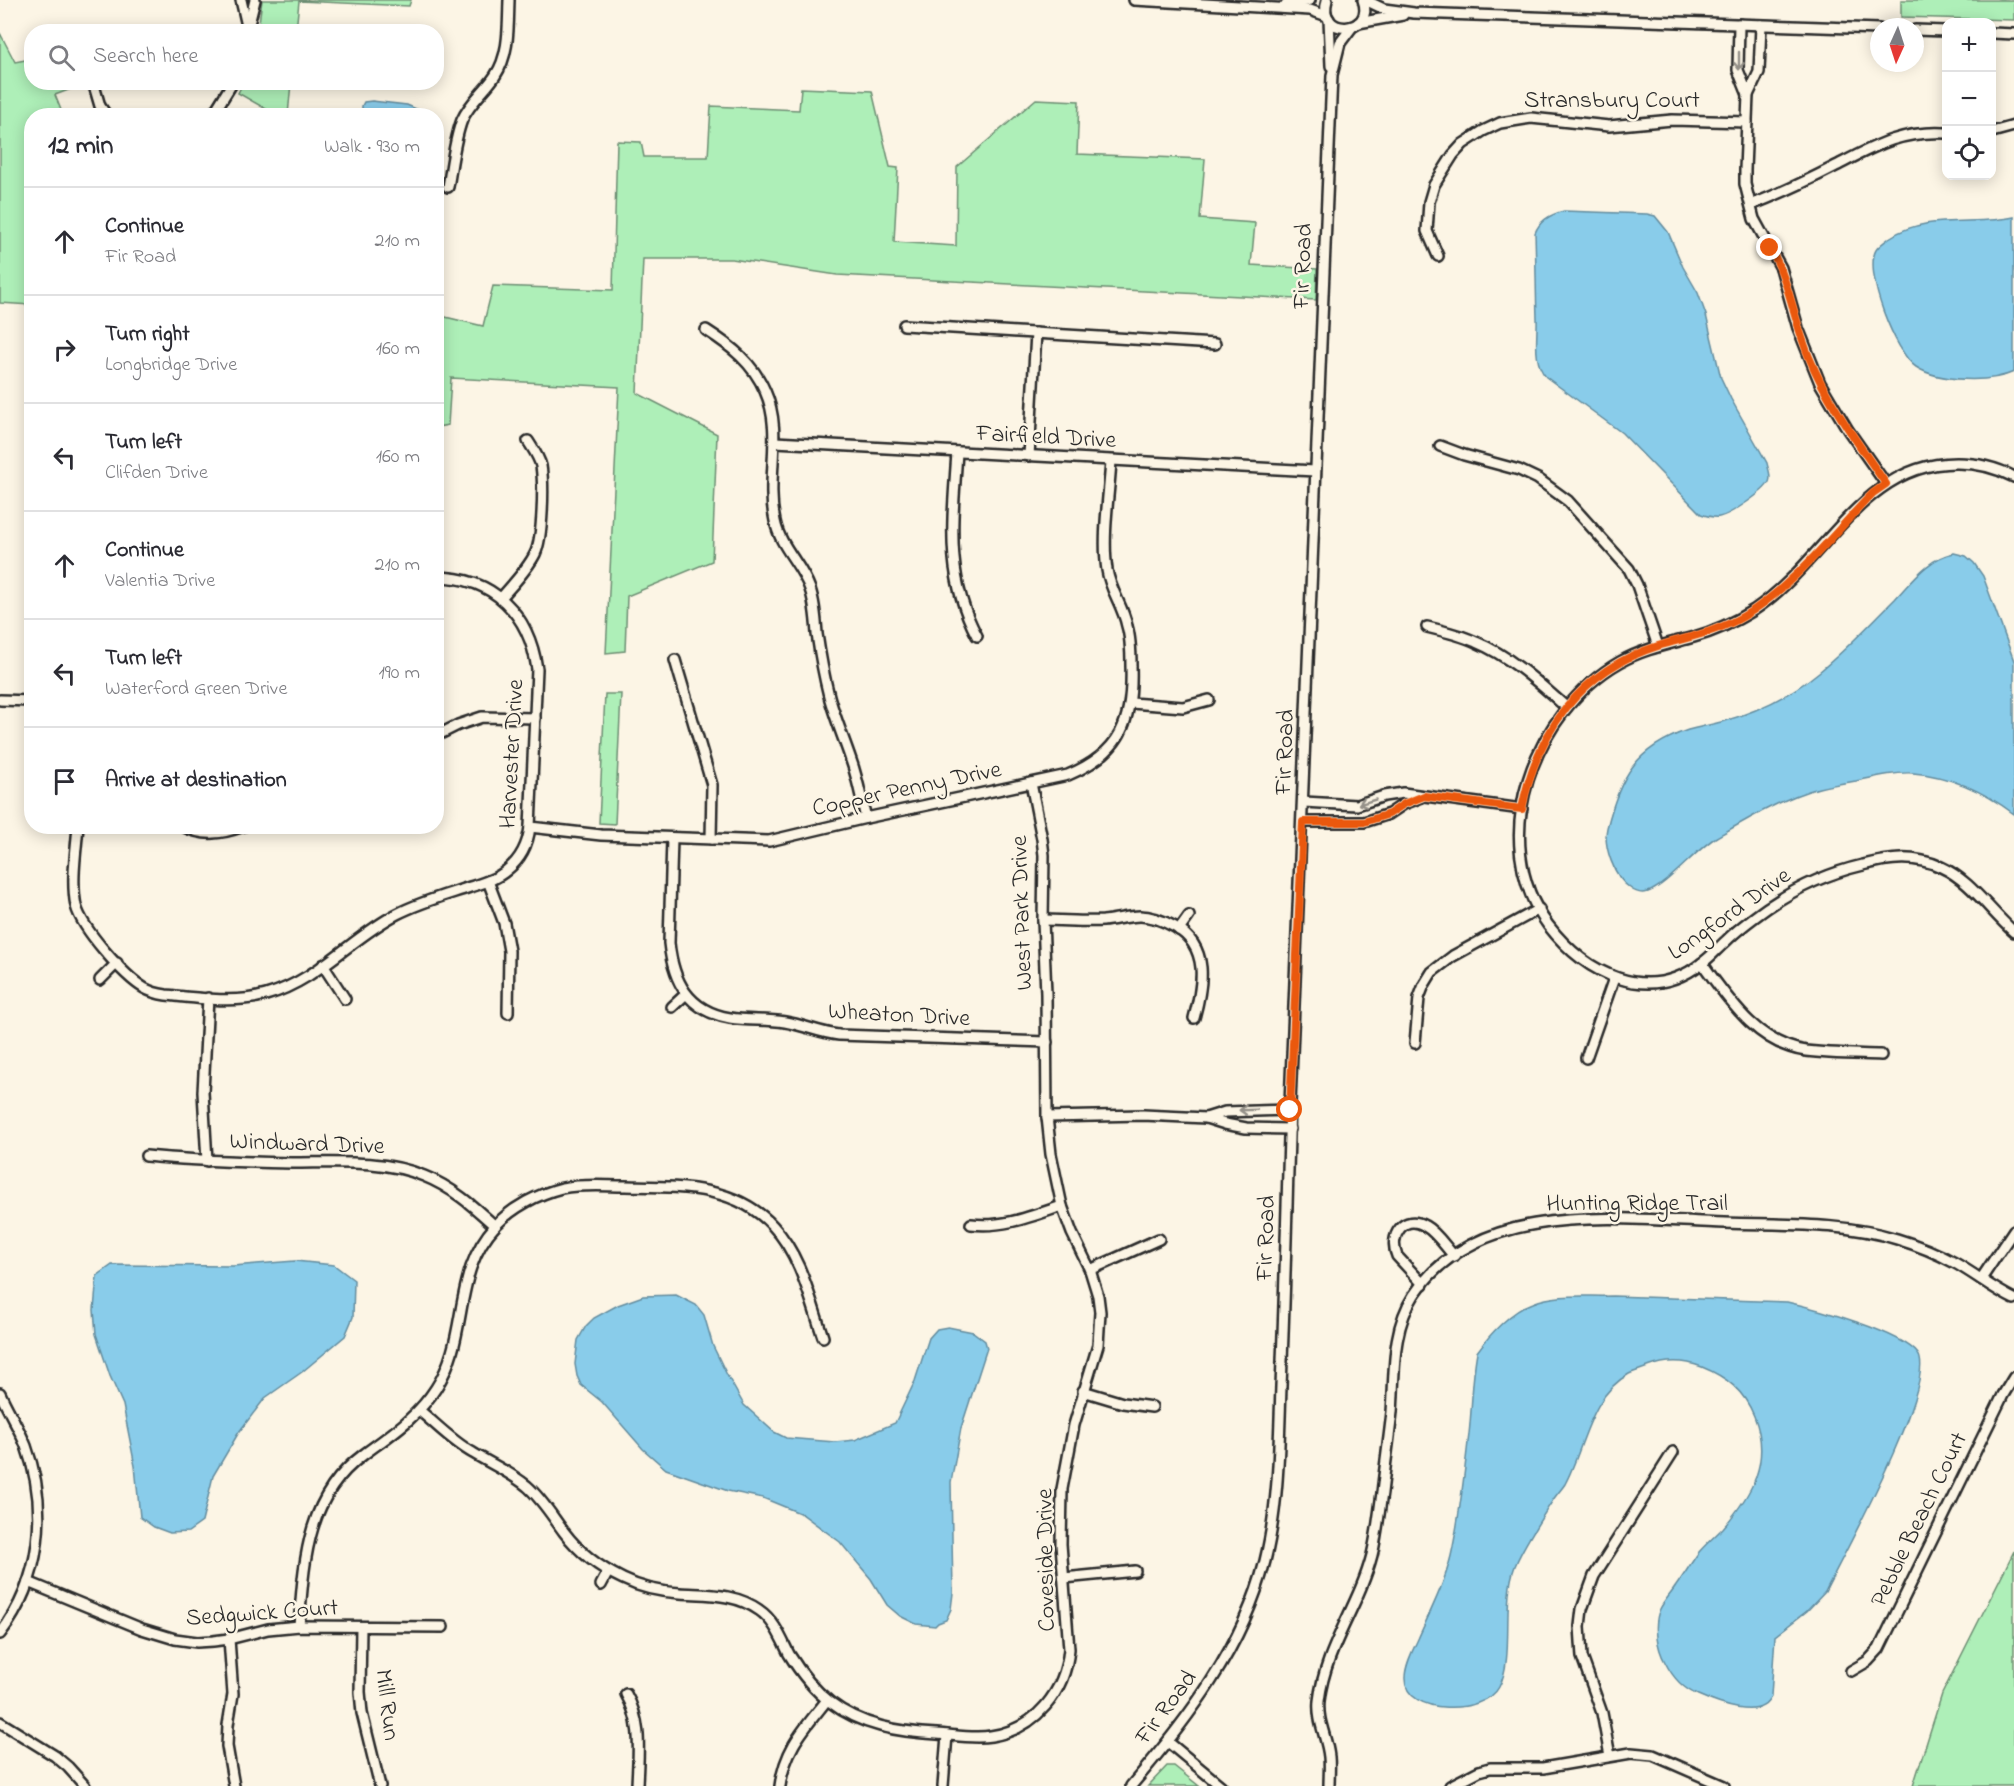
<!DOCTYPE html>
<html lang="en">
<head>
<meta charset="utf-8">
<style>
  body { margin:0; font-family:"Indie Flower",sans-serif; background:#f2f2f3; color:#2b2b33 }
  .controls { position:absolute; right:18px; top:18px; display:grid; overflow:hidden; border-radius:12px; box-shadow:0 3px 15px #0003 }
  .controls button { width:54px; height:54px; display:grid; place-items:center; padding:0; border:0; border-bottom:2px solid #e1e1e2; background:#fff; color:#2b2b33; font:30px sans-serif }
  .compass { position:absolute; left:1870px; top:18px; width:54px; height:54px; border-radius:50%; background:#fff; box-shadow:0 3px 15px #0003; rotate:183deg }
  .stop { position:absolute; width:18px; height:18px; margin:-14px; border:4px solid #ea580c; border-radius:50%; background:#fff }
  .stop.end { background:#ea580c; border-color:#fff; box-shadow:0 2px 6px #0008 }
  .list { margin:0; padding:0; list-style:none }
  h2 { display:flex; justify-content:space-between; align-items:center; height:78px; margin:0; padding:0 24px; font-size:26px }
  h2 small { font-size:20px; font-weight:400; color:#7c7c81 }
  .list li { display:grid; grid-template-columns:39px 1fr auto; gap:18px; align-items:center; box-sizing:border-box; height:108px; padding:0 24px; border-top:2px solid #e1e1e2 }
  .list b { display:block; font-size:22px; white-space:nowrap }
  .list p { margin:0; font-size:20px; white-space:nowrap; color:#7c7c81 }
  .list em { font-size:20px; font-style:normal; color:#7c7c81 }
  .icon { flex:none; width:33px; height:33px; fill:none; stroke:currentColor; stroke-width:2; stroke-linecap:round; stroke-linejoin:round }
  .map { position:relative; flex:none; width:2014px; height:1786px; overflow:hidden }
  .search { position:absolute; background:#fff; box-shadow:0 3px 15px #0003; left:24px; top:24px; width:420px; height:66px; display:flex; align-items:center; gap:15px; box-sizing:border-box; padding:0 21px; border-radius:24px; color:#7c7c81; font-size:22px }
  .panel { position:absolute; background:#fff; box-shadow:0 3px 15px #0003; left:24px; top:108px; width:420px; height:726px; border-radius:24px }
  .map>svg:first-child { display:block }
</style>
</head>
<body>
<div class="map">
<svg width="2014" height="1786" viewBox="0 0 2014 1786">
  <rect width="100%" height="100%" fill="#fcf5e5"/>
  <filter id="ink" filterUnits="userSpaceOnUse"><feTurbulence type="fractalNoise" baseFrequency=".0167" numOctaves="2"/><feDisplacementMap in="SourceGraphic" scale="12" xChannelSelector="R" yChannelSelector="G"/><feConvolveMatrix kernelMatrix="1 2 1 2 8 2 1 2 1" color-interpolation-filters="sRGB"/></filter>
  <g filter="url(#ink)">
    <g fill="#aeefb8" stroke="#6c8d72" stroke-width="1.5">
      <polygon points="262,0 411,0 409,6 299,1 296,31 258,31"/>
      <polygon points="1901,0 2014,0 2014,20 1901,17"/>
      <polygon points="0,33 15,62 31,59 32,82 74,83 79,86 55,95 63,115 32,116 31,305 0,303"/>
      <polygon points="243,83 291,83 288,115 273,115 273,113 238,93"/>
      <polygon points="801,88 872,91 890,167 898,168 894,242 956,246 957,167 1036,99 1079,101 1077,154 1205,159 1200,219 1255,223 1251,265 1317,269 1316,300 837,275 732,259 643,259 637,393 717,434 712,561 627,596 625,651 606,653 619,387 451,378 448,425 437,427 437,315 483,326 493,286 613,290 617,141 641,142 644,157 708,157 711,106 799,110"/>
      <polygon points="605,694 621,694 615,824 599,823"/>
      <polygon points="2014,1551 2014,1786 1913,1786 1942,1694"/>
      <polygon points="1167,1766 1174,1766 1199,1786 1148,1786"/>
    </g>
    <g fill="#89ccea" stroke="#638c9e" stroke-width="1.5">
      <polygon points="372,101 407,105 430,115 365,115 362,112 362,106 364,102"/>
      <path d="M1564 211 1647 214 1655 216 1668 232 1683 267 1698 293 1706 315 1721 378 1731 399 1767 463C1768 469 1772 476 1769 482 1764 492 1730 515 1719 517 1713 518 1707 516 1701 514L1622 433 1546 377C1532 361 1538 337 1537 318 1536 290 1536 262 1535 233 1540 220 1551 214 1564 211Z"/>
      <path d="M2014 217V372C1990 383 1939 382 1916 367 1896 354 1863 272 1876 250 1878 246 1886 241 1889 238 1926 213 1973 226 2014 217Z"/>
      <path d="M1954 553 1966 556 1974 563 1983 576 2014 661V814C1985 792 1950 776 1913 773 1894 772 1875 777 1856 781 1844 783 1831 785 1819 788 1784 797 1746 820 1715 838 1696 850 1666 886 1648 892 1642 894 1635 892 1630 888 1614 877 1603 846 1607 828 1620 776 1636 748 1688 730 1699 727 1710 725 1721 722 1756 712 1790 696 1819 672 1846 650 1870 624 1895 599 1912 581 1928 558 1954 553Z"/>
      <polygon points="295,1261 334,1265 354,1280 353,1317 345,1336 302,1372 265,1398 239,1432 213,1476 202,1522 188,1532 170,1533 154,1527 140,1517 135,1466 123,1405 110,1376 96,1334 94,1310 97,1276 112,1265 233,1266"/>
      <polygon points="676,1295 696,1305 704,1315 713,1346 727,1375 744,1405 774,1432 786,1438 835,1442 855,1440 895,1423 915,1381 929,1338 937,1329 948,1327 973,1332 985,1341 987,1348 961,1428 951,1482 953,1593 951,1609 946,1620 938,1623 935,1626 916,1624 900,1616 887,1605 871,1579 840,1542 802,1514 763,1498 728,1491 666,1469 643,1449 602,1402 581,1385 577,1376 575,1364 578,1340 586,1326 594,1318 618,1305 643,1296"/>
      <path d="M1613 1296 1787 1302C1814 1308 1902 1332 1918 1354 1938 1382 1842 1558 1825 1592L1807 1611 1775 1636 1771 1696C1762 1722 1716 1703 1698 1695 1683 1689 1672 1676 1665 1662 1657 1648 1653 1624 1660 1609 1664 1601 1671 1594 1676 1586 1684 1575 1691 1563 1699 1552 1706 1544 1715 1536 1723 1528 1752 1494 1772 1461 1754 1416 1744 1391 1727 1377 1702 1367 1684 1360 1666 1360 1648 1367 1642 1369 1635 1371 1629 1374 1589 1396 1585 1447 1565 1484 1561 1490 1556 1495 1553 1500 1541 1519 1523 1546 1515 1566 1501 1602 1515 1657 1499 1687 1485 1715 1404 1716 1405 1678 1405 1665 1413 1650 1418 1639 1430 1612 1444 1585 1451 1556 1460 1517 1464 1475 1469 1434 1472 1407 1472 1379 1477 1352 1490 1334 1511 1311 1533 1303 1557 1293 1587 1297 1613 1296Z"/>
    </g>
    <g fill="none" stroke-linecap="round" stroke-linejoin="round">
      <g stroke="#2b2b2b" stroke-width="14">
        <g id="minor">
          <polyline points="241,0 247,26"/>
          <polyline points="1134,0 1310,10 1327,16"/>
          <path d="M1327 0C1316 38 1376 35 1363 0"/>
          <polyline points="1365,0 1384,9 1414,13 1879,29"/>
          <polyline points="1286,5 1310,0"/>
          <polyline points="1329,19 1331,66"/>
          <polyline points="1358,23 1403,15"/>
          <polyline points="1739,24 1738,70 1748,95"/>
          <polyline points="1761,25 1759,72 1748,95 1745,170 1745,184 1754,219 1781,268 1798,328 1820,383 1848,430 1886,484"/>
          <polyline points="1915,30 1946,31"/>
          <polyline points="247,32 255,0"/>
          <polyline points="1992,33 2014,34"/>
          <polyline points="93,82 100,106 107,116"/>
          <polyline points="212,116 233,82"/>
          <polyline points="1992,132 2014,126"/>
          <path d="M448 187C452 165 454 141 462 120 470 102 485 91 495 76 510 54 508 25 509 0"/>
          <path d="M1751 205C1779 194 1807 181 1834 167 1873 147 1901 130 1946 133"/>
          <polyline points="1438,256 1427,231 1429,202 1434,185 1453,155 1463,144 1483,131 1500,123 1531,118 1609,126 1672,120 1747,122"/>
          <polyline points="904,325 1215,344"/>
          <path d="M706 330C731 346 753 363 765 391 784 433 765 478 775 521 780 547 802 565 810 589 815 603 816 619 817 634 820 655 824 676 829 696 835 718 844 739 851 760 858 779 861 799 866 818"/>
          <polyline points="775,442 1315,471"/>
          <polyline points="1440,446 1464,455 1519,470 1538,479 1568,501 1629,569 1637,585 1658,646"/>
          <path d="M957 452C953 518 944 575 977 636"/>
          <polyline points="1029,456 1036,333"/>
          <path d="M2014 477C1997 468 1977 463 1957 463 1863 462 1824 564 1754 610 1736 621 1716 631 1694 637 1669 644 1643 649 1620 662 1534 711 1485 840 1548 925 1585 973 1647 1006 1702 963 1711 957 1718 948 1726 941 1739 928 1753 918 1767 908 1796 888 1829 873 1863 865 1890 858 1914 855 1941 867 1970 880 1990 911 2014 932"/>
          <path d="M501 598C513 584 527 570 535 554 543 538 544 484 541 466 539 457 533 449 528 441"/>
          <path d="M1427 627C1444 631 1461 635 1476 642 1510 656 1539 683 1566 707"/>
          <polyline points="675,660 712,785 711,839"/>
          <polyline points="0,700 32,701"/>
          <polyline points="1131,703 1183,707 1209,700"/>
          <polyline points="436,736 458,725 482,717 535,718"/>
          <polyline points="1304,802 1357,805 1384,796 1403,793 1522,809"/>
          <polyline points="1303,822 1364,822 1389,814 1404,804 1422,797"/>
          <path d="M78 826C76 852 71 881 76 906 82 929 124 976 144 988 151 992 159 994 166 995 198 998 235 1004 266 995 317 981 352 937 397 914 420 902 446 895 470 887 483 883 497 879 507 870 521 859 528 844 530 827L537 669C529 614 494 577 436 577"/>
          <path d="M182 826C204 837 222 834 244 826"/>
          <path d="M530 827 601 835 769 841 866 818 1068 775C1121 753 1133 721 1131 666 1131 653 1131 639 1127 626 1123 606 1110 590 1107 570 1102 538 1109 494 1111 461"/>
          <path d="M672 838 669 943C673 981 688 1011 730 1018 748 1021 767 1019 785 1022 804 1025 820 1033 839 1035L1047 1042"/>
          <polyline points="488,881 504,923 509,951 508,1013"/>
          <path d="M1043 920C1063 920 1083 922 1103 921 1115 920 1128 916 1140 916 1153 916 1164 921 1175 927 1210 947 1203 985 1194 1018"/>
          <polyline points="1179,930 1189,916"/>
          <path d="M1702 963C1729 1000 1757 1044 1806 1051 1831 1054 1856 1054 1881 1055"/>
          <polyline points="323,965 345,999"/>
          <polyline points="100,980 117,963"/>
          <polyline points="672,1007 686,994"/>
          <polyline points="1415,1043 1419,998 1424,985 1432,972 1453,956 1539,909"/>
          <polyline points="1586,1058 1614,978"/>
          <polyline points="1047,1117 1143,1115 1206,1118 1225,1124 1246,1128 1290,1129"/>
          <polyline points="1206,1118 1225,1112 1290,1110"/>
          <path d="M146 1156C195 1161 243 1162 292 1163 336 1163 383 1159 424 1176 452 1187 473 1206 495 1226"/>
          <polyline points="207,1161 203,1092 208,998"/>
          <path d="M971 1224C1003 1228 1032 1216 1062 1206"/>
          <polyline points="1090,1270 1159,1239"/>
          <polyline points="1981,1279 2014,1230"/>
          <path d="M1423 1284 1397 1256C1388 1236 1404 1213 1425 1226 1436 1232 1445 1246 1454 1256"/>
          <polyline points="1083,1391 1123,1403 1152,1407"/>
          <path d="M0 1393C8 1411 19 1428 26 1446 49 1509 41 1581 0 1634"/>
          <path d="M420 1411C437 1425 453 1442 473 1453 491 1464 510 1472 527 1486 542 1499 552 1516 564 1532 579 1552 600 1568 623 1579 641 1588 661 1592 680 1593 708 1595 735 1593 759 1610 774 1620 781 1638 789 1654 800 1672 813 1689 830 1702 861 1726 899 1732 937 1734 954 1735 973 1739 991 1736 1036 1729 1065 1692 1069 1649L1061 1544 1062 1489 1074 1425 1098 1345 1100 1312 1098 1296 1090 1270 1072 1233 1062 1206 1051 1154 1047 1117 1046 994 1043 920 1044 855 1042 839 1031 783"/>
          <polyline points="1064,1578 1135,1571"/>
          <polyline points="28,1582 142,1629 175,1639 197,1642 213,1641 229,1639 268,1629 299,1626 443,1627"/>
          <polyline points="601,1585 608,1572"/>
          <path d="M299 1626C304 1562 306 1497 363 1455 391 1434 417 1418 436 1388 470 1336 451 1273 496 1225 513 1207 538 1194 562 1188 582 1184 604 1186 625 1186 678 1187 734 1184 773 1226 801 1256 810 1299 823 1337"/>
          <polyline points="361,1627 360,1692 362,1713 380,1786"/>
          <polyline points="229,1639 233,1694 228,1725 227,1746 234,1786"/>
          <polyline points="1851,1671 1868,1661 1879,1649 2003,1395 2014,1377"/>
          <path d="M626 1694C643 1724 638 1752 637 1786"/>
          <polyline points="0,1722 55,1756 68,1767 85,1786"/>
          <polyline points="1168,1742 1221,1786"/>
          <polyline points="1610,1756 1602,1713 1582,1657 1580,1626 1582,1609 1594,1576 1673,1452"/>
          <path d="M780 1786C785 1748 805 1728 827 1700"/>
          <polyline points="943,1786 947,1735"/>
          <path d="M1131 1786C1188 1719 1243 1648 1265 1561 1279 1504 1279 1445 1281 1386 1285 1292 1287 1198 1290 1104 1305 761 1317 418 1332 75L1340 43 1352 27"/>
          <path d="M1329 1786C1329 1777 1330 1767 1329 1757 1327 1737 1317 1722 1319 1701 1325 1648 1359 1606 1372 1555 1377 1535 1379 1513 1382 1493 1385 1466 1389 1439 1392 1412 1395 1372 1391 1331 1414 1295 1480 1197 1624 1220 1725 1223 1782 1225 1842 1222 1897 1239 1917 1245 1937 1253 1955 1263 1975 1274 1993 1289 2014 1299"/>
          <polyline points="1450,1786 1479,1771 1490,1768 1543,1768 1631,1753 1653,1755 1724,1786"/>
        </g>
      </g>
      <use href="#minor" stroke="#fcf5e5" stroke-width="9"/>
    </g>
    <defs><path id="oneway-shaft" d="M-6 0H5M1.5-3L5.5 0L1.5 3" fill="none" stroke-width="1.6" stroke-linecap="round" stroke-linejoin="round" transform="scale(1.5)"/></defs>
    <g stroke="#949088">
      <use href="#oneway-shaft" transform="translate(1739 61) rotate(90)"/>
      <use href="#oneway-shaft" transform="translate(1367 802) rotate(164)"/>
      <use href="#oneway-shaft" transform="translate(1248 1110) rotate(178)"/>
    </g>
  </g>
  <g fill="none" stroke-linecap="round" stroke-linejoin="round" filter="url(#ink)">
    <path stroke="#ea580c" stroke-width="8" d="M1290 1110 1303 822H1364L1389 814 1404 804 1424 796 1522 809C1537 732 1580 670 1658 646 1688 637 1717 632 1744 616 1794 586 1833 534 1873 493L1886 484C1858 443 1828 403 1809 357 1794 321 1790 282 1770 248"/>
  </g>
  <g text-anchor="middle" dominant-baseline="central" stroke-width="5" stroke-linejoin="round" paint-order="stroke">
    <g font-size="24" fill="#2b2b2b" stroke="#fcf5e5">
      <text x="1612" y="101">Stransbury Court</text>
      <text transform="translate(1304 266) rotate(-88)">Fir Road</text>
      <text transform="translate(1046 438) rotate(3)">Fairfield Drive</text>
      <text transform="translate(1286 752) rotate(-88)">Fir Road</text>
      <text transform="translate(513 754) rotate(-87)">Harvester Drive</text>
      <text transform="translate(907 790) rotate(-12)">Copper Penny Drive</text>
      <text transform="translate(1023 913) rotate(-92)">West Park Drive</text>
      <text transform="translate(1730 915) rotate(-35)">Longford Drive</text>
      <text transform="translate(899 1016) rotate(3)">Wheaton Drive</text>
      <text transform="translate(307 1145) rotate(2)">Windward Drive</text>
      <text x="1637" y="1204">Hunting Ridge Trail</text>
      <text transform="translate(1267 1238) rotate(-88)">Fir Road</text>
      <text transform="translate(1920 1520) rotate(-64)">Pebble Beach Court</text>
      <text transform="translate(1047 1560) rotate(-91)">Coveside Drive</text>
      <text transform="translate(262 1614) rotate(-4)">Sedgwick Court</text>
      <text transform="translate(386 1705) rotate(83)">Mill Run</text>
      <text transform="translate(1167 1708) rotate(-53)">Fir Road</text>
    </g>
  </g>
</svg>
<div class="controls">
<button>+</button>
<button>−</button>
<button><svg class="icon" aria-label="locate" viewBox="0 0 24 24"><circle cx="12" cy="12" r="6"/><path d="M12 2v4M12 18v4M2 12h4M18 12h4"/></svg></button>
</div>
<svg class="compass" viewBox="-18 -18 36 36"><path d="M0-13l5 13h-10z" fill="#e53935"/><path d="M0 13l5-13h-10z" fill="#7c7c81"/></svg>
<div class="stop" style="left:1290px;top:1110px"></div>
<div class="stop end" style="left:1770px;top:248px"></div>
<div class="search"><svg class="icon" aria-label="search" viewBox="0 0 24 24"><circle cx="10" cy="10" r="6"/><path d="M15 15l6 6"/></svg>Search here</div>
<section class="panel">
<h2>12 min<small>Walk · 930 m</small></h2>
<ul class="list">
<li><svg class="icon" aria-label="ahead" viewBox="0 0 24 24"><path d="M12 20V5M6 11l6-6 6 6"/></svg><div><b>Continue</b><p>Fir Road</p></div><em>210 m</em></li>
<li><svg class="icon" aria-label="right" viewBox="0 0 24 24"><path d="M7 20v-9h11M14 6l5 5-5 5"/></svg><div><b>Turn right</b><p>Longbridge Drive</p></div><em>160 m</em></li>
<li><svg class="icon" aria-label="left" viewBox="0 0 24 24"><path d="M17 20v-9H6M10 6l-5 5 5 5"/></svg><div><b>Turn left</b><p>Clifden Drive</p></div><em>160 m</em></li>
<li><svg class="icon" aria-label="ahead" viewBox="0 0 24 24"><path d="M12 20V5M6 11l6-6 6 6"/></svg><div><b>Continue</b><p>Valentia Drive</p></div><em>210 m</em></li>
<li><svg class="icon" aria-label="left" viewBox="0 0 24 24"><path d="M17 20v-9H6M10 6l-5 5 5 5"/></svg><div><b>Turn left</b><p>Waterford Green Drive</p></div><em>190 m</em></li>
<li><svg class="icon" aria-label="arrive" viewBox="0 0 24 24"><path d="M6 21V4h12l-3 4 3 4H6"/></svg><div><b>Arrive at destination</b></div></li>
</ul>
</section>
</div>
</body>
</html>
